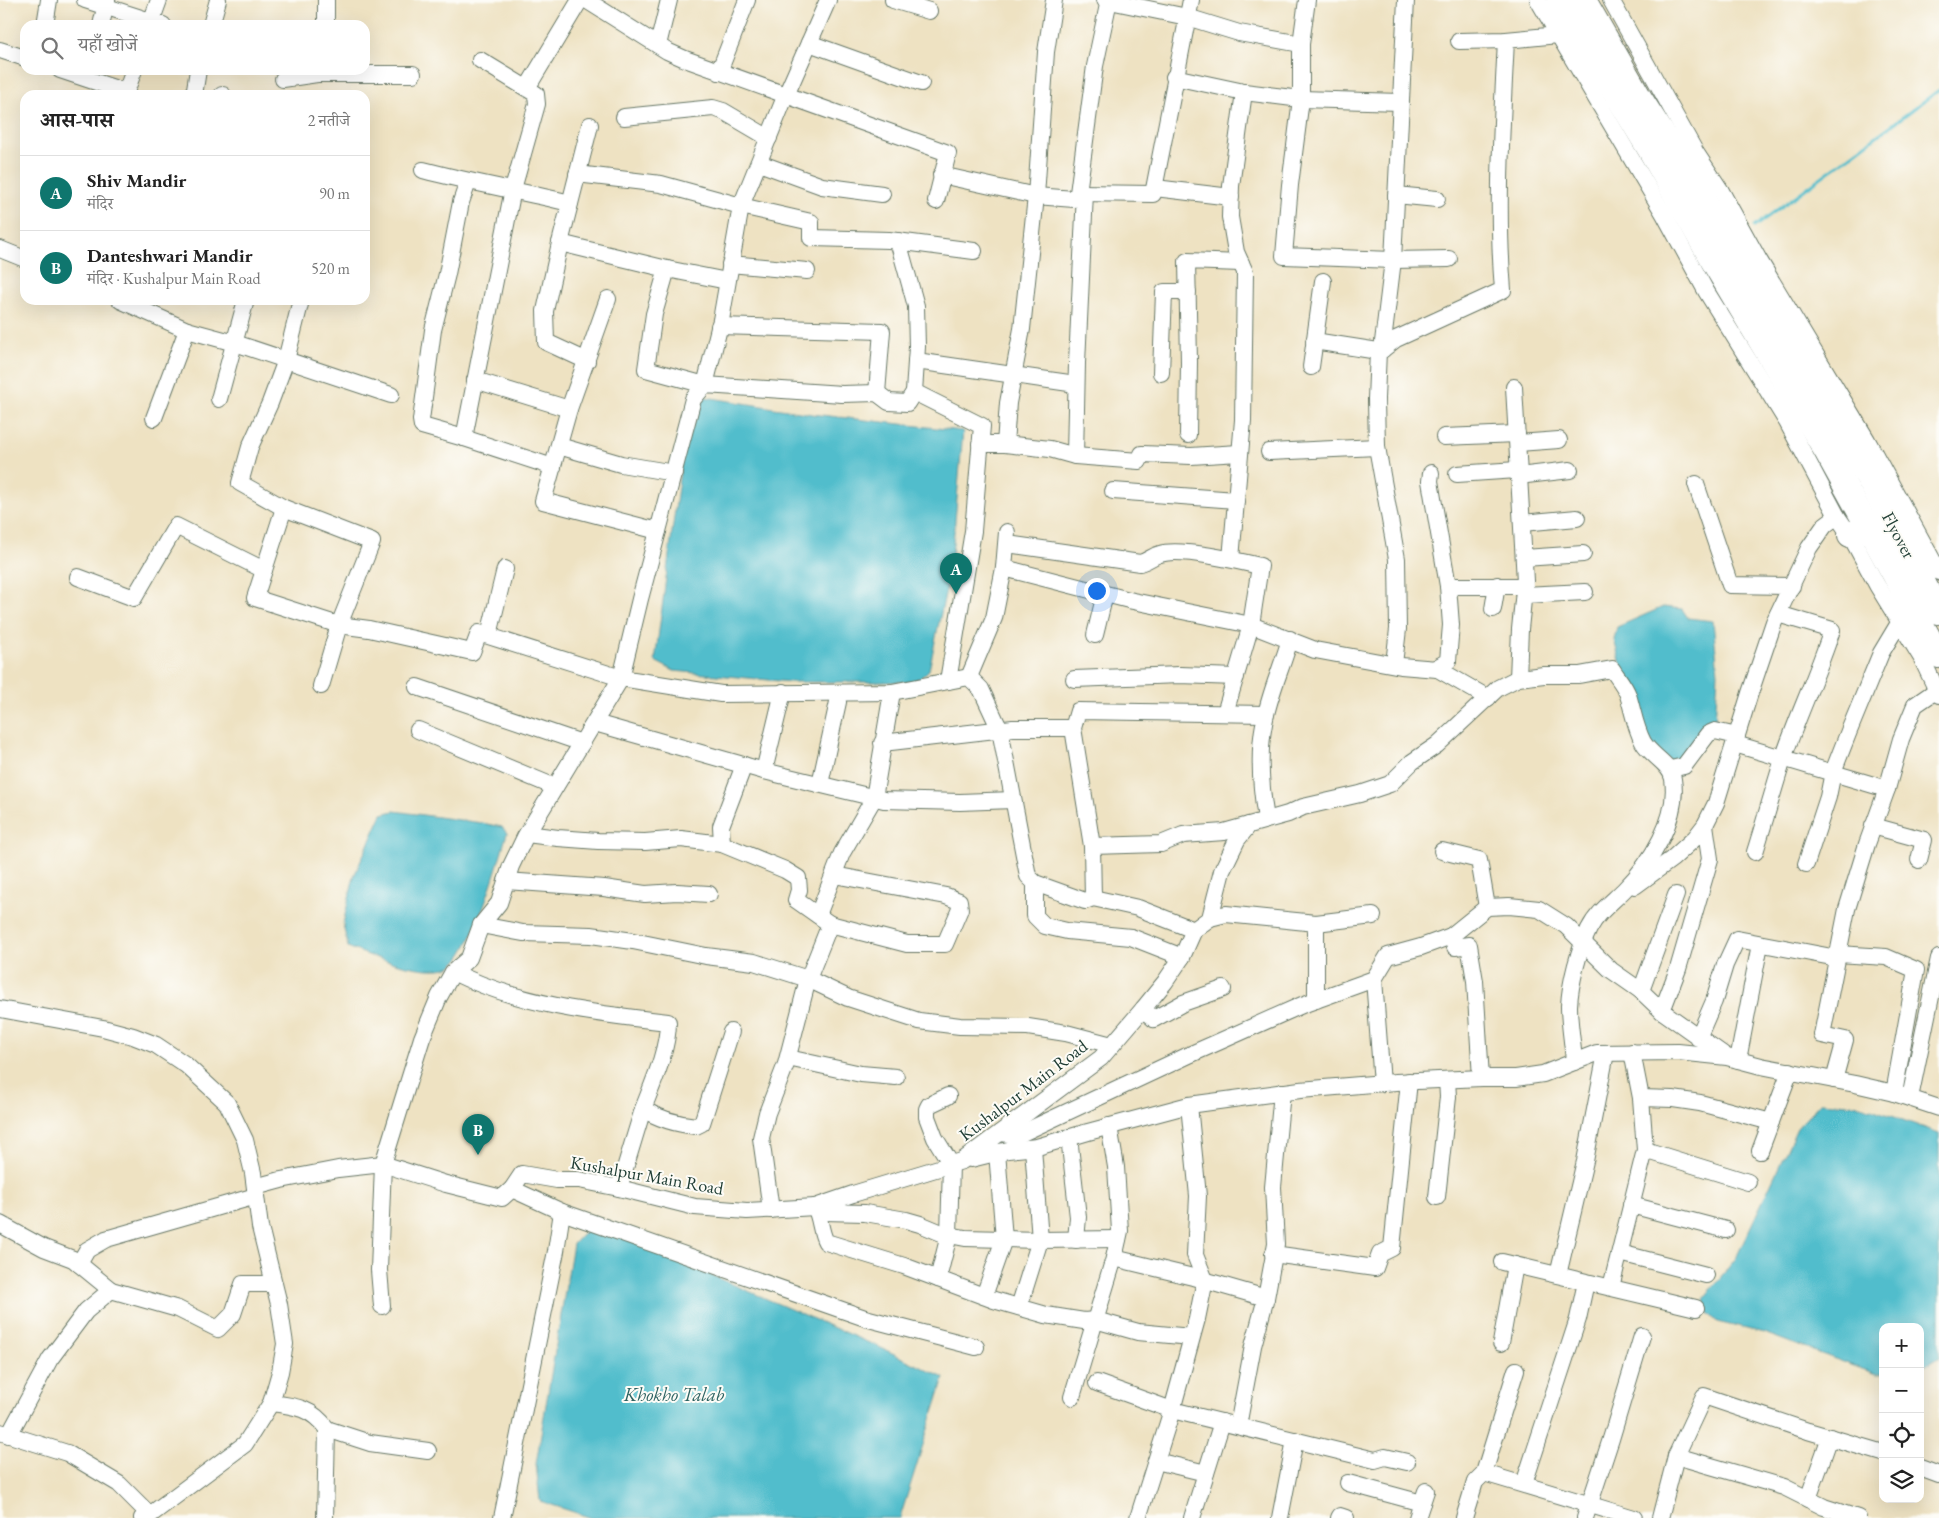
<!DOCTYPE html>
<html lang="hi">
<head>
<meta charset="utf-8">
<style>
  body { margin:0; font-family:"EB Garamond","Noto Serif Devanagari",serif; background:#f6f6f6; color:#222 }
  .controls { position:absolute; right:15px; bottom:15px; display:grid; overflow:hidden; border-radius:10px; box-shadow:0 5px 20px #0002 }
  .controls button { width:45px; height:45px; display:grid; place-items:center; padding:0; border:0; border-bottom:1px solid #e0e0e0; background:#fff; color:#222; font:25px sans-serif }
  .you { position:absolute; left:1096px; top:590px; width:18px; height:18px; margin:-12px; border:4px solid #fff; border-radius:50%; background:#1a73e8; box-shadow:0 0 0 8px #1a73e833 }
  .badge { display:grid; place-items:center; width:32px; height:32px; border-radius:50%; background:#0f766e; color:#fff; font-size:16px; font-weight:700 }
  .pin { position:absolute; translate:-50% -41px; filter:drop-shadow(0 1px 2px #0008) }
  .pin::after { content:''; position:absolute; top:26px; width:18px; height:15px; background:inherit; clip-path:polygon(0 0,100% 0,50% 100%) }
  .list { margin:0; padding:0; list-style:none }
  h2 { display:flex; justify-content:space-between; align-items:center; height:65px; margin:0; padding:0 20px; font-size:21px }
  h2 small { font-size:16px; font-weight:400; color:#767676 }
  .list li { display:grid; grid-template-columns:32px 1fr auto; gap:15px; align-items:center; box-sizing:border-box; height:75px; padding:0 20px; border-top:1px solid #e0e0e0 }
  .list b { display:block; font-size:19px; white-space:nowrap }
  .list p { margin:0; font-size:16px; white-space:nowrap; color:#767676 }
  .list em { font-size:16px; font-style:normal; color:#767676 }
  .icon { flex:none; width:28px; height:28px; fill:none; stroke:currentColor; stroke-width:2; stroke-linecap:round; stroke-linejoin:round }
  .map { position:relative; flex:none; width:1939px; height:1518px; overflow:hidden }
  .search { position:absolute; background:#fff; box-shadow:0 5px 20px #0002; left:20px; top:20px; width:350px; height:55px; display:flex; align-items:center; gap:12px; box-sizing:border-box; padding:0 18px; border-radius:15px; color:#767676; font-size:19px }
  .panel { position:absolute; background:#fff; box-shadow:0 5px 20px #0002; left:20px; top:90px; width:350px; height:215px; border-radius:15px }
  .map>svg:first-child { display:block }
</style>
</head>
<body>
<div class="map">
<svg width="1939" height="1518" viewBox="0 0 1939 1518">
  <rect width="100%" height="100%" fill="#fdfcf7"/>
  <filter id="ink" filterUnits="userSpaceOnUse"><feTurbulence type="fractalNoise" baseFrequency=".02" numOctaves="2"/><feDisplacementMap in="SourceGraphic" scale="10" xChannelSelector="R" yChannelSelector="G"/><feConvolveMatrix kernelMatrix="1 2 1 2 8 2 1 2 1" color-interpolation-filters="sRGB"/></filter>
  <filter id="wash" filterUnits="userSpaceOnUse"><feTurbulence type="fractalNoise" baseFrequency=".0096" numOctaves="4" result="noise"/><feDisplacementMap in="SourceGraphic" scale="20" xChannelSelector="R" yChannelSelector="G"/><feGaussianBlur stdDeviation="1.12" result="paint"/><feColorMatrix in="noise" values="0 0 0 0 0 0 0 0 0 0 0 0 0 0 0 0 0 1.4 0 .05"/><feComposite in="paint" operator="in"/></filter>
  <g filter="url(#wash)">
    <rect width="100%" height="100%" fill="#eee2c2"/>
    <g fill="#51bdcc" stroke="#387d80">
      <polygon points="705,397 812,414 963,431 951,566 929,670 916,682 790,682 674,671 655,661 683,449"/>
      <polygon points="1663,607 1682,609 1688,618 1713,621 1718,673 1715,723 1701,735 1687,756 1673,762 1653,750 1637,720 1614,640 1617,627"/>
      <path d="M394 811 482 823 502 827 507 833C500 858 472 955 451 966 430 977 370 957 348 947L343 924 354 876 382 814Z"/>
      <polygon points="1821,1102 1861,1105 1939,1133 1939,1357 1920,1369 1920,1327 1883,1327 1883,1374 1876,1374 1764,1333 1717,1322 1708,1313 1704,1298 1736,1258 1797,1128"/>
      <polygon points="592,1224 888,1351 944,1378 900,1518 592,1518 540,1501 536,1464 573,1244"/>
    </g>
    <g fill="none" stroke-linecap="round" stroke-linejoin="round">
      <polyline stroke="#51bdcc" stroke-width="3" points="1754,227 1939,90"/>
    </g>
  </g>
  <g filter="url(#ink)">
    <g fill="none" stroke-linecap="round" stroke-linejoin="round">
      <g stroke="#677766" stroke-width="18">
        <g id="minor">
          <polyline points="85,0 163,25"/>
          <polyline points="586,0 667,51 685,59 948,153 936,201"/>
          <polyline points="893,0 929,11"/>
          <polyline points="1105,0 1187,17 1239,33 1301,44"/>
          <polyline points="1307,0 1301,44 1301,99 1290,185 1284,256 1393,260 1449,259"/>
          <polyline points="1538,0 1664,214 1706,291 1787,422 1837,516 1850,535 1877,585 1921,657 1939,695"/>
          <polyline points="1611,0 1696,153 1721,191 1759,260 1867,440 1939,572"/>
          <polyline points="45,25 49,0"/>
          <polyline points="101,25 107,0"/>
          <polyline points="150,25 159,0"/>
          <polyline points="211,25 218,0"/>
          <polyline points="326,25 326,0"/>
          <polyline points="1459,41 1506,40 1558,35"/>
          <polyline points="809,43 921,83"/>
          <polyline points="658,45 669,0"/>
          <polyline points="0,50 25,58"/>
          <polyline points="60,70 126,92 134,70"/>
          <polyline points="719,72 747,0"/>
          <polyline points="1174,77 1244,92 1301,99 1400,102"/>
          <polyline points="283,79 317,74 413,74"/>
          <polyline points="527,88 580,0"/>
          <polyline points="194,95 198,70"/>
          <polyline points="222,95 223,95"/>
          <polyline points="624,117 713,108 723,111 769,138"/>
          <polyline points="759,163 822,186 882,194"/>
          <path d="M423 170C472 183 521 191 570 203"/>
          <polyline points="577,174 661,184 741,206 811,222 811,238 889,240 974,251"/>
          <polyline points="941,175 1036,196 1074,199 1078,193 1095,66 1109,0"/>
          <polyline points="468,182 461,202 447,274 433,330 421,420 422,426 464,438 553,467"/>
          <polyline points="1155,188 1231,197"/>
          <polyline points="1078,193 1153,194 1191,0"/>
          <polyline points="1396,195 1437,199"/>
          <polyline points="898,241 916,306 917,347 914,392"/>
          <polyline points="560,243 667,269 727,281"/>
          <polyline points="0,249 25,259"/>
          <polyline points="730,264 807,271"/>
          <polyline points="667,269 654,314 646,369 705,385 721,320 741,206 783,102 828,0"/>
          <polyline points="608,299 569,409 543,501 658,531"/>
          <polyline points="120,300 187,330 154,418"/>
          <polyline points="301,300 286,360 270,403 250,447 240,483 284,508 372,542 339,625 321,686"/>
          <polyline points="719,326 882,331 877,393"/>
          <polyline points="187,330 235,343 391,395"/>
          <polyline points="1314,341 1378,351"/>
          <path d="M1382 350 1396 339 1503 290C1496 207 1502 123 1506 40"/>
          <polyline points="587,361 546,342 545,311 560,243 590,125"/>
          <polyline points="916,361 1076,384"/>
          <polyline points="1311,367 1323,281"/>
          <polyline points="1161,373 1164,292 1188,292"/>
          <polyline points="475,380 569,409"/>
          <polyline points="1514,387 1525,581 1520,629 1518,678"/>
          <polyline points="219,399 246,300"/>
          <polyline points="1188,435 1189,362 1187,261 1241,263"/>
          <polyline points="1444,437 1517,434"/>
          <polyline points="464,438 513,189 537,104 536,94 480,60"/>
          <polyline points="1518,443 1559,440"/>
          <polyline points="980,444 1005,444 1050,449 1075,456 1139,461 1142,454 1191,456 1239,453"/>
          <polyline points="1005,444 1008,403 1022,329 1036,196 1046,52 1054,0"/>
          <polyline points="559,446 621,464 674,473"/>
          <polyline points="1269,452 1377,447"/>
          <polyline points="1075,456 1077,363 1085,193"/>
          <polyline points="1431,473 1430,481 1448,586 1451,625 1448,661 1436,668 1488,698"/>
          <polyline points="1457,474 1517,470"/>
          <polyline points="1518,476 1570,470"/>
          <polyline points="1696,484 1730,585 1792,586"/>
          <polyline points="1113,491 1236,500"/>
          <polyline points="284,508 255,598 339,625 369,629 472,652 479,633 621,678 721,694 892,692 969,677 981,689 1000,730 1028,876 1035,883 1085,901 1093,898 1138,908 1194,930"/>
          <polyline points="1522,523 1577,518"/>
          <path d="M1007 544 1140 563C1150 560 1152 556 1160 554 1179 547 1239 561 1260 566L1251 625 1225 713"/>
          <polyline points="1524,558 1583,554"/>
          <polyline points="1231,559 1243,420 1245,272 1236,252 1230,217 1231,186 1244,92"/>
          <polyline points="1004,568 1133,601 1251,625 1315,650 1401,666 1437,669"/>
          <polyline points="78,577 134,598 176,526 264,570"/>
          <polyline points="1448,586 1525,586"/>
          <polyline points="1524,595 1585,592"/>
          <polyline points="1493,609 1497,585"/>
          <polyline points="489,635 505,569"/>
          <polyline points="1095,635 1105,594"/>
          <polyline points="1394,664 1398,629 1397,559 1377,447 1376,399 1378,351 1382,350 1393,260 1406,0"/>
          <polyline points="969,677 994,618 1004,568 1007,532"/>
          <polyline points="1074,679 1180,675 1236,677"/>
          <polyline points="417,687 582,743"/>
          <polyline points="595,723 764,771 884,800 960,802 1013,800"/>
          <polyline points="418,730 555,787"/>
          <polyline points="882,743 1013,728 1073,728"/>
          <polyline points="1735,744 1887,789"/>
          <polyline points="1671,769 1684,766 1708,734 1715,731 1737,736"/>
          <polyline points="764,771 783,692"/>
          <polyline points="820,784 838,702"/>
          <path d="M1266 819C1261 789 1258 754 1264 724 1269 694 1282 668 1290 639"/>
          <polyline points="1873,826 1924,840 1919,860"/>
          <polyline points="527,834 558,838 598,841 645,842 681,839 722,844 785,870 798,878 799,890 796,900 830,924 808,979 848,998 919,1021 960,1026 1028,1027 1066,1033 1112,1045"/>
          <polyline points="722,844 721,826 744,765"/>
          <polyline points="1092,846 1161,844 1183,835 1224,832 1249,825"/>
          <polyline points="1442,851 1479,860 1487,907"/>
          <path d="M1755 852C1765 820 1774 788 1784 756 1799 713 1818 673 1832 630L1778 614"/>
          <polyline points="1806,864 1828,797 1833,772 1849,731 1881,653 1899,623"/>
          <polyline points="506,881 604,888 645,894 677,892 709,894"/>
          <polyline points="1035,883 1035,916 1045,926 1067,931 1131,937 1182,957"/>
          <polyline points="1635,886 1672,859 1695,838 1705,825 1716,803 1750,693 1774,622 1809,548 1825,525 1837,516"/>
          <polyline points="1093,898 1092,846 1073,728 1078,711 1266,714"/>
          <polyline points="818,915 842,853 874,798 892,692"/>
          <polyline points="1210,918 1226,914 1316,923 1373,916"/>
          <polyline points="1316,923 1316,1000"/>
          <polyline points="830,924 907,944 945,944 960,909 959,901 946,896 834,875"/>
          <polyline points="481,925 523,933 591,935 633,941 706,956 754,962 808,979 786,1064 767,1113 761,1138 771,1210"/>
          <polyline points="1451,936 1455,947 1469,945 1475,981 1481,1078"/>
          <polyline points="1838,954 1886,957 1916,970 1894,1093"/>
          <path d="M453 972C519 1005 596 1014 668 1022 668 1050 653 1083 643 1109"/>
          <polyline points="1374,979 1382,1083"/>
          <polyline points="1641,991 1676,895"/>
          <polyline points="0,1009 103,1028 133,1036 156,1045 186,1065 227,1103 245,1140 253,1173 260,1227 279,1304 285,1344 280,1372 271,1403 245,1444 150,1515 142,1518"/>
          <polyline points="1143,1009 1154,1019 1183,1003 1223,989"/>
          <polyline points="1662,1011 1678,969 1710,859 1705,825"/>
          <polyline points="1698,1038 1714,1001 1725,965 1737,939 1837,958"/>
          <polyline points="788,1058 861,1074 896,1077"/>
          <polyline points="1738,1060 1760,944"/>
          <polyline points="1834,1080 1845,1040 1822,1035 1847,909 1867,844 1887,789 1901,739 1915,705 1937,690"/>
          <polyline points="1641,1098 1673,1099 1700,1103 1771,1122"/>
          <polyline points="1910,1098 1939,958"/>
          <polyline points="1000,1133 1018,1135 1189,1055 1302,1005 1374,979 1388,956 1421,947 1451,936 1487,907 1509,906 1539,909 1566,926 1611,970 1641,991 1662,1011 1724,1055"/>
          <polyline points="1069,1137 1078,1217 1076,1240"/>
          <polyline points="1645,1150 1748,1182"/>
          <polyline points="1760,1151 1790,1071"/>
          <polyline points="971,1159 1008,1150 1037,1147 1088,1132 1189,1105 1300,1090 1396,1082 1481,1078 1516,1078 1543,1074 1597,1053 1678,1052 1727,1057 1761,1066 1855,1084 1894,1093 1939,1108"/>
          <path d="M255 1187 281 1180 338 1169 383 1164 446 1184 502 1198 512 1189 522 1174 557 1180H579L619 1188 695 1207 747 1211 815 1207 853 1194 962 1161 1101 1058 1143 1009 1165 982 1182 957 1194 930 1210 918 1222 871 1237 840 1249 825 1288 814 1303 807 1360 794 1390 784 1412 762 1437 745 1498 688 1518 678 1544 675H1579L1612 669C1617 677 1625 686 1628 695 1633 711 1635 727 1643 742 1651 756 1671 764 1673 779 1679 818 1651 863 1624 890 1612 902 1597 913 1589 929 1579 949 1570 983 1569 1006 1569 1024 1573 1044 1574 1062"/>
          <path d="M619 1188 643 1109C659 1119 677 1124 696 1126L702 1123 731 1032"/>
          <polyline points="512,1189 562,1212 865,1318 976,1347"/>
          <polyline points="1437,1197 1448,1097 1447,1080"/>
          <polyline points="1631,1205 1726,1230"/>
          <path d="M815 1207C821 1219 820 1231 826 1242L904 1266 994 1300 1046 1315 1084 1321 1095 1320 1138 1332 1191 1337"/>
          <polyline points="815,1207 824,1212 865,1213 906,1220 920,1224 944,1234 965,1238 1040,1240 1118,1239"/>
          <polyline points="0,1224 44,1248 73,1259 111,1290 86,1311 50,1359 9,1435"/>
          <polyline points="1620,1253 1706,1275"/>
          <polyline points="1273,1254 1375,1268 1380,1254 1392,1248 1409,1081"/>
          <polyline points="1114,1258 1193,1277 1266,1298"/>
          <polyline points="1502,1262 1696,1308"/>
          <polyline points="79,1264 87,1250 106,1239 256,1196"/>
          <polyline points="1558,1275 1585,1161 1606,1053"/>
          <polyline points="938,1279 949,1235 951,1164 935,1138 927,1117 927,1109 929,1105 948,1096"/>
          <polyline points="1611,1287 1645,1150 1641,1098 1632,1052"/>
          <polyline points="111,1290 178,1309 218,1329 233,1314 243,1284 274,1284"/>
          <polyline points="984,1296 1004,1239 997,1152"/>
          <polyline points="382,1306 379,1270 383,1164 422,1038 439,997 453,972 469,958 481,925 499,903 511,866 525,837 621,678 640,599 693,399 705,385 842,394 877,393 889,402 907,403 914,392 982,426 973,531 948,681"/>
          <polyline points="1019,1307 1040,1240 1033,1148"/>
          <polyline points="1501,1343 1515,1265"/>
          <polyline points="1097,1383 1172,1410 1375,1460 1385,1457 1407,1462"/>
          <polyline points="1072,1397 1114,1258 1120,1231 1116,1167 1109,1126"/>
          <path d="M271 1403C296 1406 312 1408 327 1429L325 1518"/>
          <polyline points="1238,1426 1253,1346 1266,1298 1276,1244 1273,1187 1282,1092"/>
          <polyline points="327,1429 370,1443 428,1451"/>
          <polyline points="0,1432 67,1453 119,1484 150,1515"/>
          <polyline points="1676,1456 1784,1487 1824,1507 1858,1518"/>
          <polyline points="1156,1461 1206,1473"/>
          <polyline points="1920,1468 1939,1475"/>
          <polyline points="1484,1473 1634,1518"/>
          <polyline points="1348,1483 1422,1503"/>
          <polyline points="1524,1484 1578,1319 1586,1282"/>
          <polyline points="1808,1499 1830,1437"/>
          <polyline points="502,1518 556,1251 562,1212"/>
          <polyline points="1138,1518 1172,1410 1197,1319 1205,1280 1195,1255 1198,1196 1189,1105"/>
          <polyline points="1192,1518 1222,1422"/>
          <polyline points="1280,1518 1295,1440"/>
          <polyline points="1339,1518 1340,1516 1346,1518"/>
          <polyline points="1417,1518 1426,1491"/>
          <polyline points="1464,1518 1475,1482 1484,1473 1516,1370"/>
          <polyline points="1585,1518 1611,1439 1642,1336"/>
          <polyline points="1660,1518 1676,1456 1704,1396 1808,1431 1883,1453"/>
        </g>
      </g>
      <g stroke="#677766" stroke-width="26">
        <g id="highway">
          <polyline points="1559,0 1651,152 1711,258 1826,451 1939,656"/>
          <polyline points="1584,0 1640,98 1695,184 1746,275 1868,478 1939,612"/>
          <polyline points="1850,535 1868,525"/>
        </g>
      </g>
      <use href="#minor" stroke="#fff" stroke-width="16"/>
      <use href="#highway" stroke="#fff" stroke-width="24"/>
    </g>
  </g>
  <g text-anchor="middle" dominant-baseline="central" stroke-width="4" stroke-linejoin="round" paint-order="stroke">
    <g font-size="18" fill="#1f3d34" stroke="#fdfcf7">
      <text transform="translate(1899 535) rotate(62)">Flyover</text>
      <text transform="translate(1023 1090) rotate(-37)">Kushalpur Main Road</text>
      <text transform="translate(647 1175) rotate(10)">Kushalpur Main Road</text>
    </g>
    <g font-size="19" font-style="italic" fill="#2e6362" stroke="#fdfcf7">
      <text x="674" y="1394">Khokho Talab</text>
    </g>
  </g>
</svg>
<div class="controls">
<button>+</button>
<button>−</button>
<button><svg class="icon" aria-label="locate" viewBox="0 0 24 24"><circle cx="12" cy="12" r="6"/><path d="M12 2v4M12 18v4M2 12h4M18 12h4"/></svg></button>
<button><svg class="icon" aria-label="layers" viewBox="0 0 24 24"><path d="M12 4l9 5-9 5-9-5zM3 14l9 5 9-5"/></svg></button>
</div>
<div class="you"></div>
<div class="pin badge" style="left:956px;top:594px">A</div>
<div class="pin badge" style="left:478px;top:1155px">B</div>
<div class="search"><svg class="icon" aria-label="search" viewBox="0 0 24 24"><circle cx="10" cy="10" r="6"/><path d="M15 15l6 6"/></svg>यहाँ खोजें</div>
<section class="panel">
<h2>आस-पास<small>2 नतीजे</small></h2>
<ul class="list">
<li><span class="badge">A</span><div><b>Shiv Mandir</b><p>मंदिर</p></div><em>90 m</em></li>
<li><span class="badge">B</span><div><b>Danteshwari Mandir</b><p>मंदिर · Kushalpur Main Road</p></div><em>520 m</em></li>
</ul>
</section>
</div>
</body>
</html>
